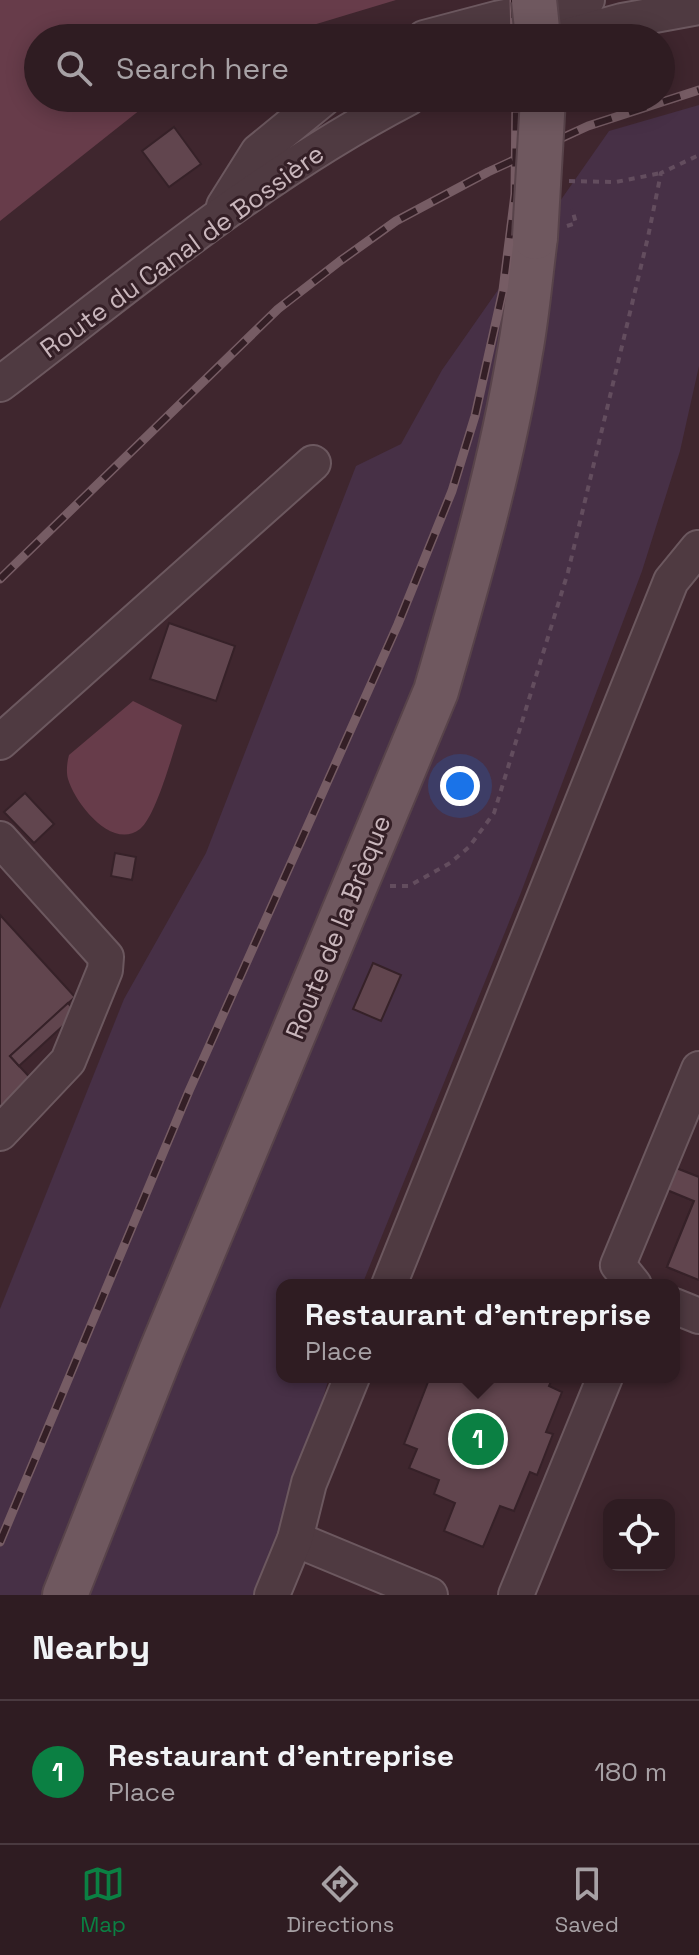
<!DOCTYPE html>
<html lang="en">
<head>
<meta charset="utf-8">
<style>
  body { margin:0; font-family:"Space Grotesk",sans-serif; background:#37252a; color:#f1f3f6 }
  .controls { position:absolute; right:24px; bottom:24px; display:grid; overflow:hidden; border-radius:16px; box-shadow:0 4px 20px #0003 }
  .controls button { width:72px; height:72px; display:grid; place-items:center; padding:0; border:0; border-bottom:2px solid #4a3a40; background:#2f1c22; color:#f1f3f6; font:40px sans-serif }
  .you { position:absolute; left:460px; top:786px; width:28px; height:28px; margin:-20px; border:6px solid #fff; border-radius:50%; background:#1a73e8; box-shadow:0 0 0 12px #1a73e833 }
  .badge { display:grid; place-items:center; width:52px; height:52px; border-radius:50%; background:#0b8043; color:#fff; font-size:26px; font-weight:700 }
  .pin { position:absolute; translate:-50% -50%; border:4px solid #fff; box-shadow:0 2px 8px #0006 }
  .popup { position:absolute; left:276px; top:1279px; width:404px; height:104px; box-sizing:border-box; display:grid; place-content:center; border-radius:16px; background:#2f1c22; filter:drop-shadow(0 2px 6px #0005); font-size:26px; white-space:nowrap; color:#a7a1a5 }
  .popup b { font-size:30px; color:#f1f3f6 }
  .popup::after { content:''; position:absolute; left:50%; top:100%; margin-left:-16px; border:16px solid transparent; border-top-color:#2f1c22 }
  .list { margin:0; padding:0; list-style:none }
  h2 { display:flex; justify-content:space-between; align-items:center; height:104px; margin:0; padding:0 32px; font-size:34px }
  h2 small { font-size:26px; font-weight:400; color:#a7a1a5 }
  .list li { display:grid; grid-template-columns:52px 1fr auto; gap:24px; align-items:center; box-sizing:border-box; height:144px; padding:0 32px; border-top:2px solid #4a3a40 }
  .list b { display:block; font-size:30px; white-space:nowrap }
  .list p { margin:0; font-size:26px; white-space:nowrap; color:#a7a1a5 }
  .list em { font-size:26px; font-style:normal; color:#a7a1a5 }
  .icon { flex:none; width:44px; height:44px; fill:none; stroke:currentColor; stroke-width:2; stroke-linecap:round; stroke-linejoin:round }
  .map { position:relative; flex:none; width:699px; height:1595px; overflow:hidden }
  .search { position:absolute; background:#2f1c22; box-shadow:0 4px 20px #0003; left:24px; right:24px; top:24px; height:88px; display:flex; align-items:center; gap:20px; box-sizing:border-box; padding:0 28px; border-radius:44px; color:#a7a1a5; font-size:30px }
  .sheet { height:248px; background:#2f1c22 }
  nav { display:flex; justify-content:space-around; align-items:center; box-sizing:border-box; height:112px; border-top:2px solid #4a3a40; background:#2f1c22; font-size:22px; color:#a7a1a5 }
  nav a { display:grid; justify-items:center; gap:4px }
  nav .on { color:#0b8043 }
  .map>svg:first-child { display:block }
</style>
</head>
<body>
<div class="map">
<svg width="699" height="1595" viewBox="0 0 699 1595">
  <rect width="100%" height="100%" fill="#3f262e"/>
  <polygon fill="#473046" points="699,105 699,366 680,451 642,571 520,895 362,1285 282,1285 282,1377 329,1377 268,1595 0,1595 0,1309 124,999 206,853 356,466 401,444 442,370 609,131"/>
  <g fill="#673c4a">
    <polygon points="0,0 396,0 270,38 38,38 38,98 155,98 0,221"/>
    <path d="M133 701 182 725C174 748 157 815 140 829 112 851 75 803 68 779 66 772 67 762 69 755Z"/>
  </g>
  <g fill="#61454e" stroke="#362128" stroke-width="2">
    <polygon points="174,127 201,164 169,187 142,151"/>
    <polygon points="169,623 235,646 216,701 150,679"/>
    <polygon points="25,793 54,824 34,843 4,812"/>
    <polygon points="115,853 136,857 132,880 111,876"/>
    <polygon points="0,915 75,997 10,1056 35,1083 0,1114"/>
    <polygon points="373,963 401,975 381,1021 353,1009"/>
    <polygon points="68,1003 77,1013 19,1066 10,1056"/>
    <polygon points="676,1168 699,1177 699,1280 667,1267 694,1201 667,1190"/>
    <polygon points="676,1168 699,1177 699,1280 667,1267 694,1201 667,1190"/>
    <polygon points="430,1377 553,1377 549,1386 562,1392 546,1432 553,1434 537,1475 530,1472 514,1511 500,1506 483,1547 444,1531 455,1503 434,1494 439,1480 409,1468 417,1449 404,1444"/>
  </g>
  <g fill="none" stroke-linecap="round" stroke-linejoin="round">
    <g stroke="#6c585f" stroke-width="38">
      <g id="minor">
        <polyline points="424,38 496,19 587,0"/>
        <polyline points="561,38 622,21 699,7"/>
        <polyline points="224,206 258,152 324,98"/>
        <path d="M0 384C132 283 260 175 408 98"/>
        <polyline points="0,742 313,463"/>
        <polyline points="0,839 106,957 105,970 68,1061 0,1133"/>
        <polyline points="389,1285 671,581 698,548"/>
        <polyline points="634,1285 618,1265 699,1069"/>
        <polyline points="674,1306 699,1316"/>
        <polyline points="295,1539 430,1595"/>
        <polyline points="272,1595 295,1539 309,1483 352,1377"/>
        <polyline points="516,1595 605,1377"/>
      </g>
    </g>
    <g stroke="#58434a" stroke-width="48">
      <path id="major" d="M65 1595 161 1352 436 691C468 580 501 467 520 352 527 314 530 275 535 237"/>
    </g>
    <g stroke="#634d5e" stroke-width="4" stroke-dasharray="6 6" stroke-linecap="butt">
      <polyline points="569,181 616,182 661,173"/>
      <polyline points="567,226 576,223 572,209"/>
      <polyline points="390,886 409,886 450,863 469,847 494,813 568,572 648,237 661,173 699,155"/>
    </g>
    <use href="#minor" stroke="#4f3a41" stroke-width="34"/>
    <use href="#major" stroke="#6f585f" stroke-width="44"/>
    <g stroke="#765c64" stroke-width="9">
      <g id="rail">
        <polyline points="514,0 515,38"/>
        <polyline points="0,579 278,309 340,261 396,221 488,172 588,126 699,90"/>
        <polyline points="0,1542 189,1091 398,624 452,491 475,416 503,290 515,194 516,98"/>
      </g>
    </g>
    <use href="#rail" stroke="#341f26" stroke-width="6" stroke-dasharray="18" stroke-linecap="butt"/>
    <g stroke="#58434a" stroke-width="48" stroke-linecap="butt">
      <g id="major-bridge">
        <polyline points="534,0 538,38"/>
        <polyline points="535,237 543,98"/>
      </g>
    </g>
    <use href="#major-bridge" stroke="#6f585f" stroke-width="44"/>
  </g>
  <g text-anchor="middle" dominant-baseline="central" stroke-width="6" stroke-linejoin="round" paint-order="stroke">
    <g font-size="26" fill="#c9b6bc" stroke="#341f26">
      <text transform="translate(182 251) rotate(-36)">Route du Canal de Bossière</text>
      <text transform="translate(338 927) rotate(-68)">Route de la Brèque</text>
    </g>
  </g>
</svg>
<div class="controls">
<button><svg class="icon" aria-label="locate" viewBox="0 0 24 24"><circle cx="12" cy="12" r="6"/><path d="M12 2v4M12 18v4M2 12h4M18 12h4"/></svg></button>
</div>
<div class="you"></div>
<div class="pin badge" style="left:478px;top:1439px">1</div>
<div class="popup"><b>Restaurant d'entreprise</b>Place</div>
<div class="search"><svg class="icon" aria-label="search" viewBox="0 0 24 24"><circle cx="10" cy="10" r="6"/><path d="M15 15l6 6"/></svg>Search here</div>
</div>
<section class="sheet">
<h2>Nearby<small></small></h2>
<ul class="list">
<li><span class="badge">1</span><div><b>Restaurant d'entreprise</b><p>Place</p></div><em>180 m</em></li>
</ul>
</section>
<nav>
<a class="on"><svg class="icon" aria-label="map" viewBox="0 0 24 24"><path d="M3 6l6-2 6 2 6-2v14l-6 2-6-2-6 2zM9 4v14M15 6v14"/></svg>Map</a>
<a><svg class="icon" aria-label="directions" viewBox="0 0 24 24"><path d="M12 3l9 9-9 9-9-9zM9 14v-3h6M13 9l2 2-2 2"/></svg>Directions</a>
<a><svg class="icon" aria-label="saved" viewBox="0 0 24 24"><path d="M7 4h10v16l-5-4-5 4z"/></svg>Saved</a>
</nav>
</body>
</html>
